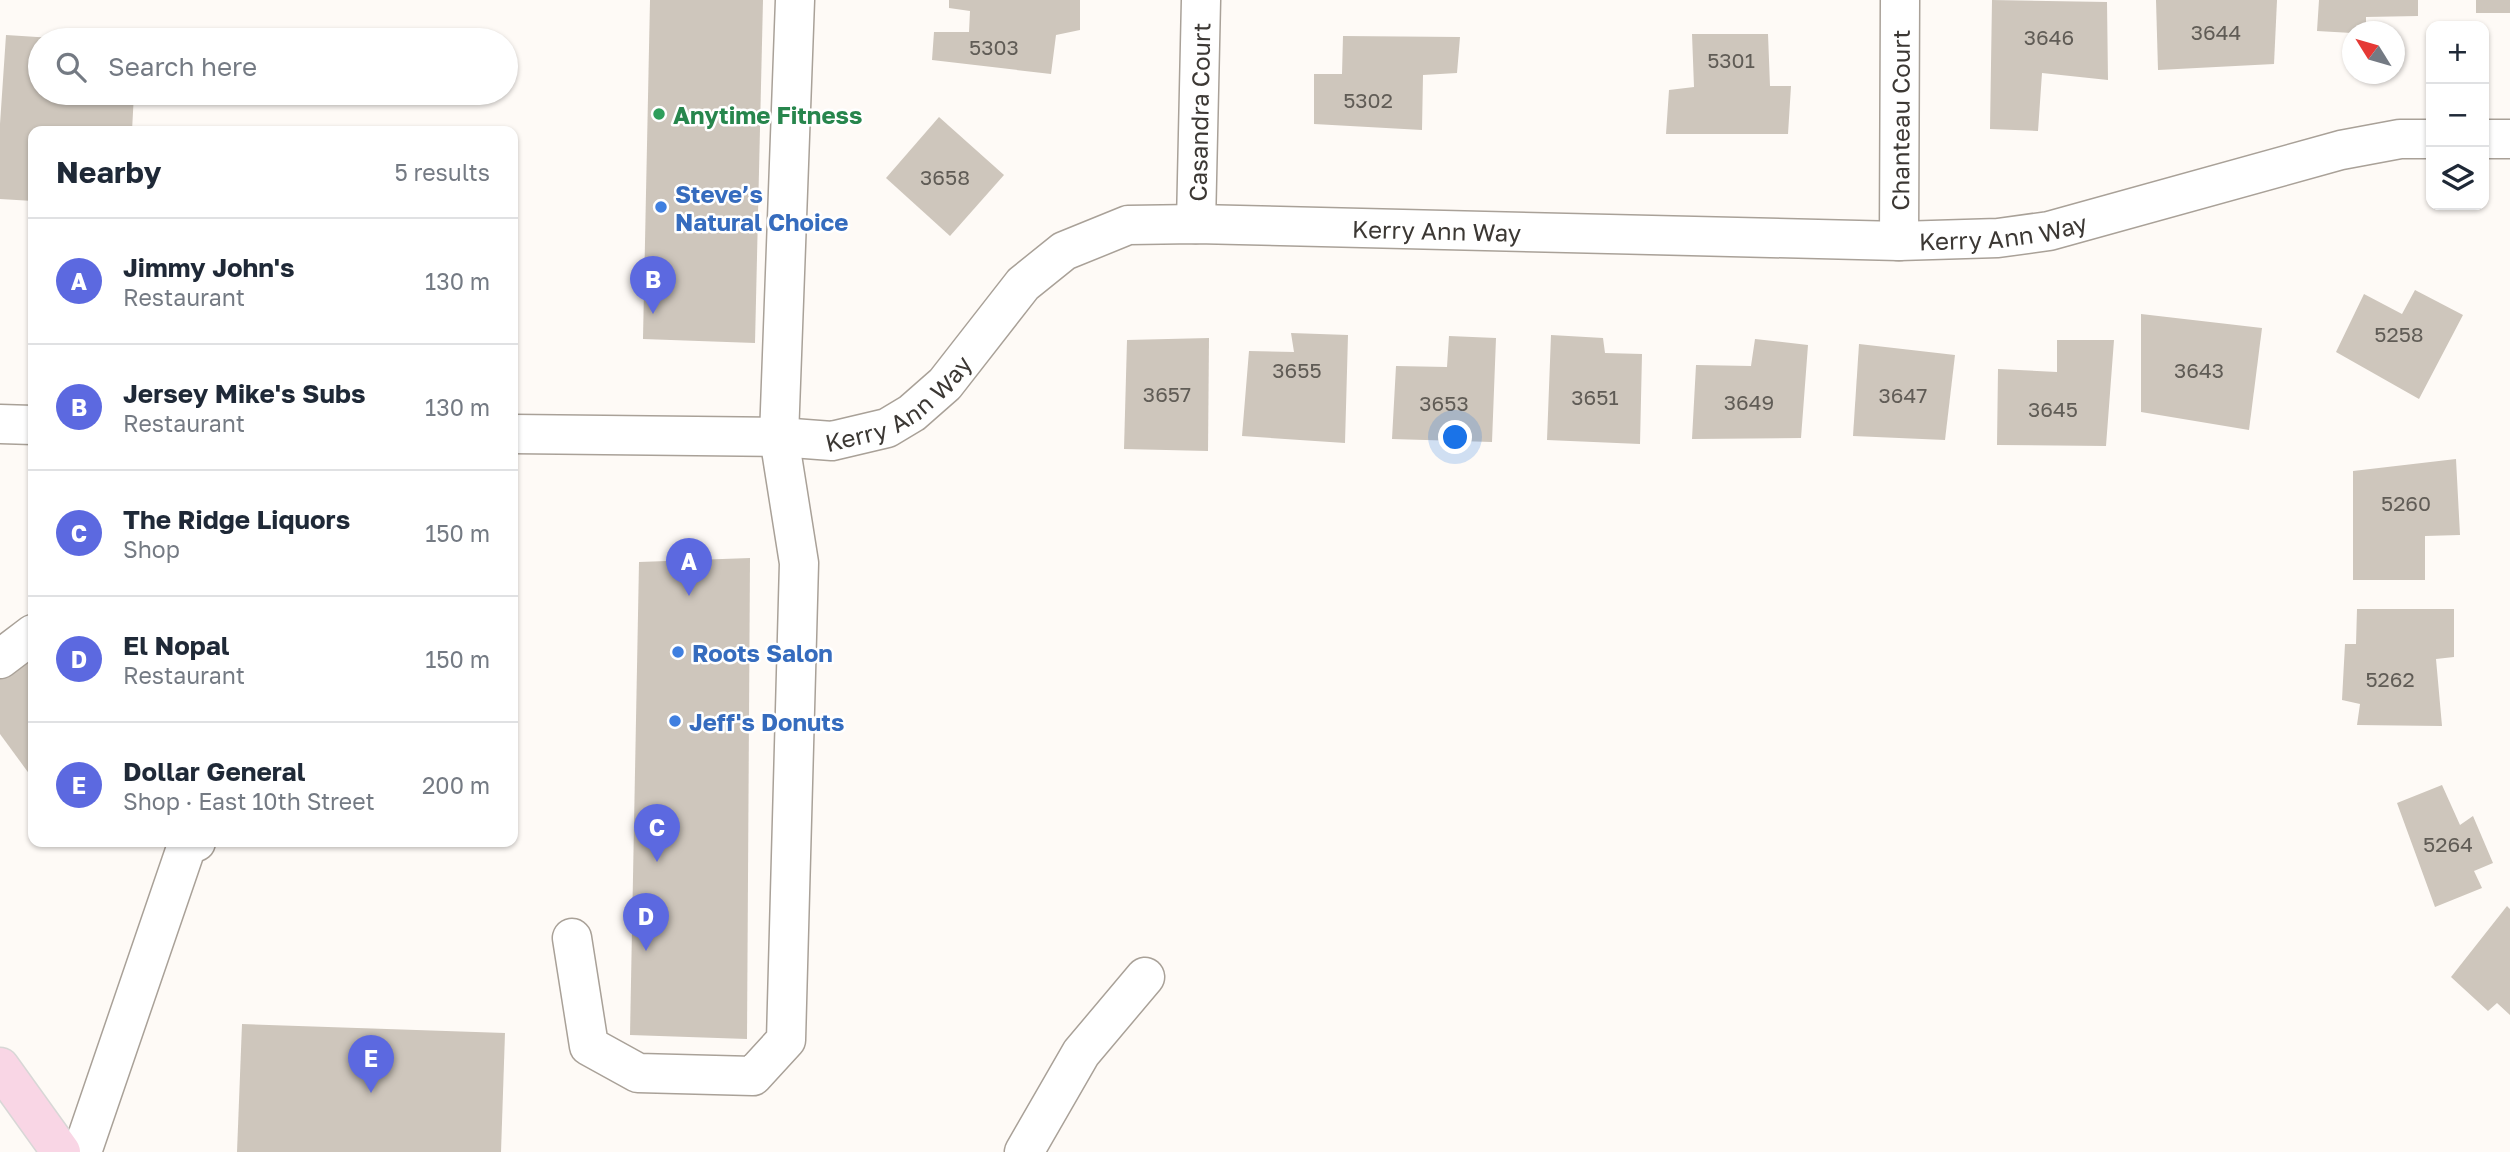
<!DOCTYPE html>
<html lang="en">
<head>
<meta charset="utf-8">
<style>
  body { margin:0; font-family:"Golos Text",sans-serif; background:#f2f2f3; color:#1f2937 }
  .controls { position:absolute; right:21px; top:21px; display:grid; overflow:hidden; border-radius:14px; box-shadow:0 2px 5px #0004 }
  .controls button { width:63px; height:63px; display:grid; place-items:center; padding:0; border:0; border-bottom:2px solid #e0e1e3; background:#fff; color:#1f2937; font:35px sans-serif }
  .compass { position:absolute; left:2342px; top:21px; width:63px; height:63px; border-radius:50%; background:#fff; box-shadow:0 2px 5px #0004; rotate:307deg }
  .you { position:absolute; left:1456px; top:438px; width:24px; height:24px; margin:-18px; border:5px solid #fff; border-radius:50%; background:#1a73e8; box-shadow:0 0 0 10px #1a73e833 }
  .badge { display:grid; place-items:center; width:46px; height:46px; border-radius:50%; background:#5c69e0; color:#fff; font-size:23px; font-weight:700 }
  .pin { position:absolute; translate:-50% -58px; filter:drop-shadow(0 2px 4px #0008) }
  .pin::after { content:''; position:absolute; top:37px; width:24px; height:21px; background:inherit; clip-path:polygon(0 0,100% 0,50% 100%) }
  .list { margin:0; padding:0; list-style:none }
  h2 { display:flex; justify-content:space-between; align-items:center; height:91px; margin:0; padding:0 28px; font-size:30px }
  h2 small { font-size:23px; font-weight:400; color:#747a83 }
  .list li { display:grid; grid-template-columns:46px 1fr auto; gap:21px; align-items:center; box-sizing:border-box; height:126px; padding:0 28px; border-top:2px solid #e0e1e3 }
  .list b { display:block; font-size:26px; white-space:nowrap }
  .list p { margin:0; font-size:23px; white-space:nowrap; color:#747a83 }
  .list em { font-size:23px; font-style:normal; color:#747a83 }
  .icon { flex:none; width:38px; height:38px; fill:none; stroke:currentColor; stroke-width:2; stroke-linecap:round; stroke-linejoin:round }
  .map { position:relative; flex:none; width:2510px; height:1152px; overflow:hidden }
  .search { position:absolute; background:#fff; box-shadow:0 2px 5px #0004; left:28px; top:28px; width:490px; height:77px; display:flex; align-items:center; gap:18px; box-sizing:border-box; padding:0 24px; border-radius:38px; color:#747a83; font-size:26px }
  .panel { position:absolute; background:#fff; box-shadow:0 2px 5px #0004; left:28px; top:126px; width:490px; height:721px; border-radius:14px }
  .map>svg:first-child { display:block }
</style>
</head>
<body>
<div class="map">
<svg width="2510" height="1152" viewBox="0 0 2510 1152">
  <rect width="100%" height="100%" fill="#fefaf6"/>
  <g fill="#cec6bc">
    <polygon points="650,0 763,0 755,343 643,339"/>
    <polygon points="949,0 1080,0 1080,30 1056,35 1051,74 932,60 934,32 969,32 970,11 949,8"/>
    <polygon points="1992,0 2107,2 2108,80 2042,73 2038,131 1990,129"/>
    <polygon points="2156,0 2277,0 2274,64 2158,70"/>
    <polygon points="2319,0 2418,0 2418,16 2366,17 2366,32 2352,33 2317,31"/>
    <rect x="2476" y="0" width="34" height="13"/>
    <polygon points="1692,34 1768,34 1770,86 1791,86 1788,134 1666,134 1669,90 1694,87"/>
    <polygon points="6,35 53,38 53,40 40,40 40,93 134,93 132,131 33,131 33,201 0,199 0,124"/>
    <polygon points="1343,36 1460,37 1457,73 1423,75 1422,130 1314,124 1314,74 1342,74"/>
    <polygon points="939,117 1004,175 950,236 886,178"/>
    <polygon points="2415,290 2463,315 2419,399 2336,352 2364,294 2402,314"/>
    <polygon points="2141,314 2262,328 2249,430 2141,412"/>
    <polygon points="1291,333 1348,335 1345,443 1242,436 1249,351 1294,352"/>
    <polygon points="1551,335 1603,338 1605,353 1642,354 1640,444 1547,440"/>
    <polygon points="1449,336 1496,338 1492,442 1392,439 1396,366 1447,367"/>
    <polygon points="1209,338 1208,451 1124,449 1127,340"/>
    <polygon points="1755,339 1808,345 1801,438 1692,439 1696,365 1751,366"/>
    <polygon points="2057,340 2114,340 2106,446 1997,445 1998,369 2057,372"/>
    <polygon points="1859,344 1955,355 1945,440 1853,436"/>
    <polygon points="2456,459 2460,535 2425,536 2425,580 2353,580 2353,471"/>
    <polygon points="750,558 747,1039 630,1035 639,562"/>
    <polygon points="2357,609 2454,609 2454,657 2436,659 2442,726 2357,725 2360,704 2342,700 2345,644 2356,644"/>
    <polygon points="33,649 33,779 0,734 0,674"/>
    <polygon points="2442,785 2460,825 2473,816 2493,863 2474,871 2482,888 2435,907 2397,803"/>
    <polygon points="2507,906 2510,909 2510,1015 2497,1003 2488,1011 2451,977"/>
    <polygon points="242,1024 505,1033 501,1152 237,1152"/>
  </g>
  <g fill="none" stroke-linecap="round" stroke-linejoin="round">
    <g stroke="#a9a198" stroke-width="41">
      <g id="minor">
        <polyline points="2484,139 2510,139"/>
        <path id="s1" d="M1196 224 1201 0"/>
        <path id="s2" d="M1899 241 1900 0"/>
        <polyline points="0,424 33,425"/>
        <path id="s3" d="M513 434 779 437 832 441 887 428 912 413 945 384 1023 284 1064 251 1128 225 1196 224 1899 241 1998 238 2049 231 2341 150 2400 139H2431"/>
        <polyline points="0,659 33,634"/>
        <polyline points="572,938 589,1046 638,1073 753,1076 786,1040 799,563 779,437 795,0"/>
        <polyline points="82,1152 187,845 196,842"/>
        <polyline points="1024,1152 1081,1053 1145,977"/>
      </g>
    </g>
    <g stroke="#d8d7d6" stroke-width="41">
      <polyline id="major" points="0,1067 61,1152"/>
    </g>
    <use href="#minor" stroke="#fff" stroke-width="38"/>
    <use href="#major" stroke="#f9d6e5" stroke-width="38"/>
  </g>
  <circle fill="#2e9e5b" stroke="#fff" stroke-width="2.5" cx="659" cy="114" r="7"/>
  <g fill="#3f7fe0" stroke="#fff" stroke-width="2.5">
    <circle cx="661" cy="207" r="7"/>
    <circle cx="678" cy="652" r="7"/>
    <circle cx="675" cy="721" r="7"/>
  </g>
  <g text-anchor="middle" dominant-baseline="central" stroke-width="5" stroke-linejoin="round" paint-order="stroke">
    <g font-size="21" fill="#605c56">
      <text x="2216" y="32">3644</text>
      <text x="2049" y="37">3646</text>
      <text x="994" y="47">5303</text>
      <text x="1731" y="60">5301</text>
      <text x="1368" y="100">5302</text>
      <text x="945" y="177">3658</text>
      <text x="2399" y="334">5258</text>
      <text x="1297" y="370">3655</text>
      <text x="2199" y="370">3643</text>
      <text x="1167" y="394">3657</text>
      <text x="1903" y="395">3647</text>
      <text x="1595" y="397">3651</text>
      <text x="1749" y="402">3649</text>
      <text x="1444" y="403">3653</text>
      <text x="2053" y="409">3645</text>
      <text x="2406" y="503">5260</text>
      <text x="2390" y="679">5262</text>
      <text x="2448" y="844">5264</text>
    </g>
    <g font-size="24" fill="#3c3834" stroke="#fff">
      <text stroke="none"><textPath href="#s1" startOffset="112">Casandra Court</textPath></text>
      <text stroke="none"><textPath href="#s2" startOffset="121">Chanteau Court</textPath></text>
      <text stroke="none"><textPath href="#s3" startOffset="1573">Kerry Ann Way</textPath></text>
      <text stroke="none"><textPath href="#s3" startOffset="1006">Kerry Ann Way</textPath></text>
      <text stroke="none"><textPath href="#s3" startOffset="397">Kerry Ann Way</textPath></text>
    </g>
    <g font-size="24" font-weight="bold" fill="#27864d" stroke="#fff" text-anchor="start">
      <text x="673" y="114">Anytime Fitness</text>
    </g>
    <g font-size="24" font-weight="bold" fill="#366cbe" stroke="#fff" text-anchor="start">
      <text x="675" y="193">Steve’s<tspan x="675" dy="28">Natural Choice</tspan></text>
      <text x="692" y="652">Roots Salon</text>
      <text x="689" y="721">Jeff's Donuts</text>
    </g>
  </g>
</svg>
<div class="controls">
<button>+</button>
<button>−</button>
<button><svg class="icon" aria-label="layers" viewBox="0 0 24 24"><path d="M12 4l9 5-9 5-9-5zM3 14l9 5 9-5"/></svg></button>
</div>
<svg class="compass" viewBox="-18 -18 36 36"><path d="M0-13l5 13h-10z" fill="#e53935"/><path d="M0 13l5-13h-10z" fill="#747a83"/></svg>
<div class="you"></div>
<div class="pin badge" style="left:689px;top:596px">A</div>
<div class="pin badge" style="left:653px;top:314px">B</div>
<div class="pin badge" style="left:657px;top:862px">C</div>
<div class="pin badge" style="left:646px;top:951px">D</div>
<div class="pin badge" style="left:371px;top:1093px">E</div>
<div class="search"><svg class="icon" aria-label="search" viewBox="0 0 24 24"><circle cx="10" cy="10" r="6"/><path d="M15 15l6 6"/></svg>Search here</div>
<section class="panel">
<h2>Nearby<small>5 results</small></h2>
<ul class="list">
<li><span class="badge">A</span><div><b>Jimmy John's</b><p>Restaurant</p></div><em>130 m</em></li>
<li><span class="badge">B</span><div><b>Jersey Mike's Subs</b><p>Restaurant</p></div><em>130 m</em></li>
<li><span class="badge">C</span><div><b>The Ridge Liquors</b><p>Shop</p></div><em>150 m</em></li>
<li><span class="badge">D</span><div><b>El Nopal</b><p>Restaurant</p></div><em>150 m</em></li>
<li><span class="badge">E</span><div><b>Dollar General</b><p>Shop · East 10th Street</p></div><em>200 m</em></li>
</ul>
</section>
</div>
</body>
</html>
